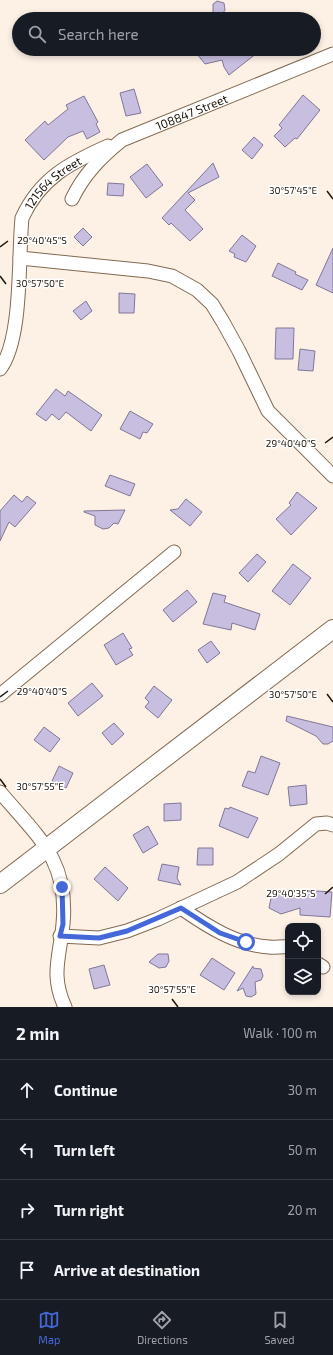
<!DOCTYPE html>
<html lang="en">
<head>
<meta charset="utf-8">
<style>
  body { margin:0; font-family:"Exo 2",sans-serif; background:#242831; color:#f1f3f6 }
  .controls { position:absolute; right:12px; bottom:12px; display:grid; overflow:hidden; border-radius:8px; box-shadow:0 2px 6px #0003 }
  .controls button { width:36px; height:36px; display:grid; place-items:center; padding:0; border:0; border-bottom:1px solid #363941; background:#171b24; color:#f1f3f6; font:20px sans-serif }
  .stop { position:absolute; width:12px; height:12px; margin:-9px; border:3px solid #4468da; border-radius:50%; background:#fff }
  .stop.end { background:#4468da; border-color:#fff; box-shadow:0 1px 4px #0008 }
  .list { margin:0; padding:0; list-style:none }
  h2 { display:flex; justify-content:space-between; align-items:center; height:52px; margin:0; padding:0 16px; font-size:17px }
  h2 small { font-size:13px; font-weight:400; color:#9ea1a6 }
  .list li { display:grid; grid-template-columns:26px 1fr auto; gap:12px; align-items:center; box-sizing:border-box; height:60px; padding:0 16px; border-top:1px solid #363941 }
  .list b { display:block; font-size:15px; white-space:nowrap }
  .list em { font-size:13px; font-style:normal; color:#9ea1a6 }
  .icon { flex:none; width:22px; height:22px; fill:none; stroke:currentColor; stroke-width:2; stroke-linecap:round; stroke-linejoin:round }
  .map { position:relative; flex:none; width:333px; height:1007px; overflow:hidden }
  .search { position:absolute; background:#171b24; box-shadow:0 2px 6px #0003; left:12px; right:12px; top:12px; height:44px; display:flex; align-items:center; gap:10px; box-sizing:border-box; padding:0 14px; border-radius:22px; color:#9ea1a6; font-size:15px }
  .sheet { height:292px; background:#171b24 }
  nav { display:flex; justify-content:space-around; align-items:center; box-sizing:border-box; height:56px; border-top:1px solid #363941; background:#171b24; font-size:11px; color:#9ea1a6 }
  nav a { display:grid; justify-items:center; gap:2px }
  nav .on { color:#4468da }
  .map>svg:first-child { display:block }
</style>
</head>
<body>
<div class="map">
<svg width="333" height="1007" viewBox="0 0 333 1007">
  <rect width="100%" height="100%" fill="#fdf1e6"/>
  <g fill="#c8bee0" stroke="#807797">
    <polygon points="217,1 224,3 225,10 219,19 213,19 213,4"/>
    <polygon points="204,49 262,49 229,75 224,67 222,60 205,64 197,54"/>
    <polygon points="134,89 141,113 126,116 120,93"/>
    <polygon points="303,95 320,110 297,139 295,138 285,147 274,136 282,128 279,125"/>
    <polygon points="84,96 98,122 96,124 100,132 87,139 83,131 68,137 44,160 25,140 45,121 48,125 68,109 66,105"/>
    <polygon points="254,137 263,145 252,159 242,150"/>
    <polygon points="213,163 219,177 188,193 195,200 185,210 203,229 190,241 171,223 169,225 162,218"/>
    <polygon points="147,164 163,185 146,198 130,177"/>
    <polygon points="108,183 124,184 123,196 107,195"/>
    <polygon points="83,228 92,237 83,246 74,237"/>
    <polygon points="242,235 256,246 246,262 234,257 235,254 229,251"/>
    <polygon points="333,248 333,293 316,285"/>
    <polygon points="278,263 296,272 295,274 308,280 302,290 272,276"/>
    <polygon points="119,293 135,294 134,313 119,313"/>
    <polygon points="86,301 92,311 81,320 73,311"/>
    <polygon points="276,328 294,328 293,359 275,359"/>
    <polygon points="300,349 315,351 313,371 298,370"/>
    <polygon points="56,389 65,396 68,391 102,415 91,431 66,412 59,420 52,414 46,421 36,414"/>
    <polygon points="130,411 153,424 147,433 143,432 140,439 120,429"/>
    <polygon points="110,475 135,484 130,496 105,486"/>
    <polygon points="297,492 317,508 291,535 276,519 291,505 289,503"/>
    <polygon points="14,495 22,502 27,496 36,503 15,527 9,522 0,541 0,511"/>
    <polygon points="186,499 202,512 190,526 170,510 178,509"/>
    <polygon points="125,510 118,524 114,523 109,528 103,529 95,525 95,516 84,512 84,511"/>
    <polygon points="257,554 266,562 248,582 239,573"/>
    <polygon points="293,564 311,578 290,605 272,591"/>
    <polygon points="187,590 197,602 173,622 163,610"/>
    <polygon points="213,593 226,596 224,602 260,614 255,630 232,623 231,630 203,624"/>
    <polygon points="123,633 132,648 129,649 133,655 116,665 104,645"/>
    <polygon points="211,641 220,653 207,663 198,650"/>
    <polygon points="92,683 103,696 78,716 68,703"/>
    <polygon points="154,686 172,700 158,718 145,707 149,702 145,698"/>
    <polygon points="287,716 333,727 333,741 328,744 323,744 316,736 286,721"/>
    <polygon points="114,723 124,734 112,745 102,733"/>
    <polygon points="44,727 60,739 50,752 34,740"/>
    <polygon points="261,756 280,763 268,795 242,786 248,771 255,773"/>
    <polygon points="59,766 73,773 66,788 52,781"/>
    <polygon points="306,785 307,804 290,806 288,787"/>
    <polygon points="181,803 181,820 164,821 164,804"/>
    <polygon points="230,807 258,818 248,838 219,826 225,808 229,809"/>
    <polygon points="148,826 158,844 143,853 133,835"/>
    <polygon points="198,848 213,848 213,865 197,865"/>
    <polygon points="162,864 179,867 177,878 181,885 158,880"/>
    <polygon points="105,867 128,888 118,901 94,879"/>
    <polygon points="302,890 332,892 330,917 300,915 300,908 281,914 269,908 271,898 277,893 284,892 301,898"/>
    <polygon points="158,954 168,954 169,961 166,967 159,968 149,962"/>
    <polygon points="212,958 235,973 224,990 200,975"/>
    <polygon points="104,965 110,985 94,989 89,969"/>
    <polygon points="253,966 253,968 261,969 263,976 261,980 255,982 256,994 251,997 246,996 243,988 237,991"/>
  </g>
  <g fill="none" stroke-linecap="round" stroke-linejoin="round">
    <g stroke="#826a50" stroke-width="15">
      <g id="street">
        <path id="s1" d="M72 199C84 174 101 157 122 140L333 54"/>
        <polyline points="20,258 148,271 172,276 197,290 212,304 223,322 239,351 268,411 333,476"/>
        <path id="s2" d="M0 369C23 339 18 256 22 218 40 178 70 163 108 146"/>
        <polyline points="0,695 174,552"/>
        <path d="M0 792C38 837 69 860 63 924 60 956 50 975 65 1007"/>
        <path d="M181 908C207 926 236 945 269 947 275 948 282 946 288 947"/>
        <polyline points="60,936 99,938 127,931 158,919 237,882 279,854 316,824 327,823 333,825"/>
        <polyline points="318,964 323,967"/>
      </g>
    </g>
    <g stroke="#826a50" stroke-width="20">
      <polyline id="secondary" points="0,884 333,629"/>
    </g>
    <use href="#street" stroke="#fff" stroke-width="13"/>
    <use href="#secondary" stroke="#fff" stroke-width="18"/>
  </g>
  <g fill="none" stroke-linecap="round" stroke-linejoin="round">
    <polyline stroke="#4468da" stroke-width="5" points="62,887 63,924 60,936 99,938 127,931 181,908 220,933 246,942"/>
  </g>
  <path fill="none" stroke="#1e150a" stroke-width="1.5" d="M327 191 333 199M0 247 8 241M0 276 6 284M325 443 333 437M327 694 333 702M0 697 8 691M0 779 6 787M325 894 333 887M172 999 178 1007"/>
  <g text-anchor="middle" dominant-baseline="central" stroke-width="3" stroke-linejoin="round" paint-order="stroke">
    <g font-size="12" fill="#1e150a" stroke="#fff">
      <text stroke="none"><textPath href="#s1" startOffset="153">108847 Street</textPath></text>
      <text stroke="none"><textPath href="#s2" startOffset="202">121564 Street</textPath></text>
    </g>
  </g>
  <g font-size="10" text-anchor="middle" fill="#1e150a" stroke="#fff" stroke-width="3" stroke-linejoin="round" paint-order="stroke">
    <text x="293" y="194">30°57'45"E</text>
    <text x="42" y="244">29°40'45"S</text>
    <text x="40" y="287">30°57'50"E</text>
    <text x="291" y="447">29°40'40"S</text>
    <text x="42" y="695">29°40'40"S</text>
    <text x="293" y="698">30°57'50"E</text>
    <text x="40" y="790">30°57'55"E</text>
    <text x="291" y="897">29°40'35"S</text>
    <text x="172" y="993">30°57'55"E</text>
  </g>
</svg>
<div class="controls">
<button><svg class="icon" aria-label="locate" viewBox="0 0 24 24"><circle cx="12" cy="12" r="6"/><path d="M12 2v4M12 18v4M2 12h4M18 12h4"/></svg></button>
<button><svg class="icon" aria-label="layers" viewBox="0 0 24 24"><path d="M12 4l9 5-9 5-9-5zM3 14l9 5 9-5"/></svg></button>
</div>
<div class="stop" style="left:246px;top:942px"></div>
<div class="stop end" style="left:62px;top:887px"></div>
<div class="search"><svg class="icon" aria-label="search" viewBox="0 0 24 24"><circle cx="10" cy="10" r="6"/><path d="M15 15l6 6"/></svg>Search here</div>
</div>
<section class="sheet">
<h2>2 min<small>Walk · 100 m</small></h2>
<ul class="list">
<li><svg class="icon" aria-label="ahead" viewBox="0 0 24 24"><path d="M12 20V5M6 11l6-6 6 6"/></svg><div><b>Continue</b></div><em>30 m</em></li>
<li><svg class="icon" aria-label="left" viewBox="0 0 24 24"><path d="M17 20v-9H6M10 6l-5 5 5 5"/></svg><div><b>Turn left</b></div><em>50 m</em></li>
<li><svg class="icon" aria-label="right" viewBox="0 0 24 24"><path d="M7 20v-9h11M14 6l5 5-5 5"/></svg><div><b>Turn right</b></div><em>20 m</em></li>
<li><svg class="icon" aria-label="arrive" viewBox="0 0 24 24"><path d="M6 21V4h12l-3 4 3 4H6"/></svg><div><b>Arrive at destination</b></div></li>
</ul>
</section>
<nav>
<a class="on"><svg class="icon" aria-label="map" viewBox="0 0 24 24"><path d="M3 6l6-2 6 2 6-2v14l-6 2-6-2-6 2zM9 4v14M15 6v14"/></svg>Map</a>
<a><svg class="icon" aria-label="directions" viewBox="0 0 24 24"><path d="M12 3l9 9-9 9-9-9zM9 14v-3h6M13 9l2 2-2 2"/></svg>Directions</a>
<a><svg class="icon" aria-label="saved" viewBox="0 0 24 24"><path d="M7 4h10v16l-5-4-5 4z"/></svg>Saved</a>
</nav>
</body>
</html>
